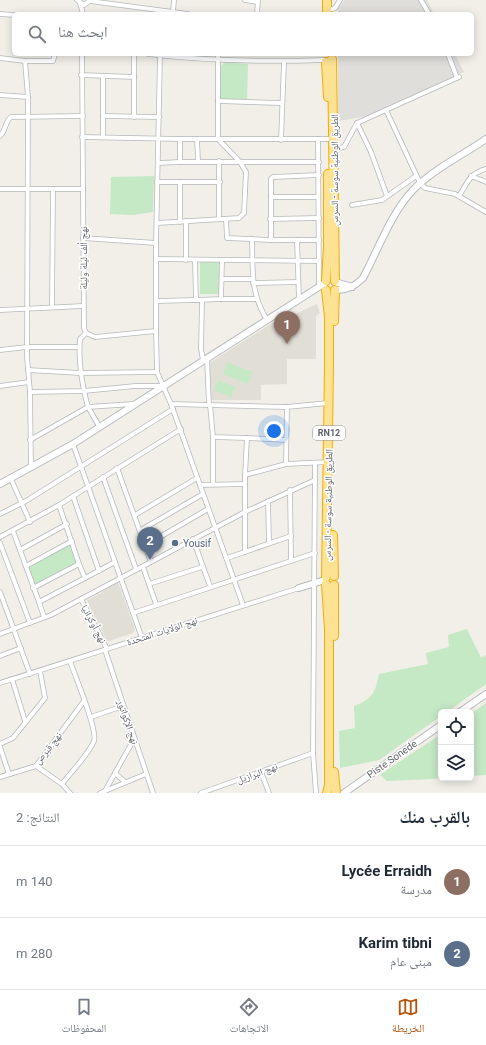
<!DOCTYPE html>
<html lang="ar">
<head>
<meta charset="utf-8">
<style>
  body { margin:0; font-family:Roboto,"Noto Naskh Arabic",sans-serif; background:#f2f2f3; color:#1f2937; direction:rtl }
  .controls { position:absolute; right:12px; bottom:12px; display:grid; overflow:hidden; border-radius:6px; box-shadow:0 2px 10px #0003 }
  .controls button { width:36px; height:36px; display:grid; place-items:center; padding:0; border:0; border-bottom:1px solid #e0e1e3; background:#fff; color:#1f2937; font:20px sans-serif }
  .you { position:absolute; left:274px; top:431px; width:14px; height:14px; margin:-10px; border:3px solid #fff; border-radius:50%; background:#1a73e8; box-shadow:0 0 0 6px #1a73e833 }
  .badge { display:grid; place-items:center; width:26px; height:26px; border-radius:50%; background:#b45309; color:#fff; font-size:13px; font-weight:700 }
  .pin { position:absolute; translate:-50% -33px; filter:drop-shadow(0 1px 2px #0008) }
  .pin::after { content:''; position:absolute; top:21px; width:14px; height:12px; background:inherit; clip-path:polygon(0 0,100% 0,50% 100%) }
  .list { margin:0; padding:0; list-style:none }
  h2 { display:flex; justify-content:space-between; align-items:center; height:52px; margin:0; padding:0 16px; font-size:17px }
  h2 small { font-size:13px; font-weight:400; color:#747a83 }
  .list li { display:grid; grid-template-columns:26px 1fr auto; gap:12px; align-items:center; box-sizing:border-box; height:72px; padding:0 16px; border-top:1px solid #e0e1e3 }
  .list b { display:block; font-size:15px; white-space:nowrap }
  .list p { margin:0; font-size:13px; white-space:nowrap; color:#747a83 }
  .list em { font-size:13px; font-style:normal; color:#747a83 }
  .icon { flex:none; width:22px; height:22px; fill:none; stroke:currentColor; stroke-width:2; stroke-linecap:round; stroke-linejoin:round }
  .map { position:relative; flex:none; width:486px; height:793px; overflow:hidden; direction:ltr }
  .search { position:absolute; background:#fff; box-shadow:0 2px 10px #0003; left:12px; right:12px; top:12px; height:44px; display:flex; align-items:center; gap:10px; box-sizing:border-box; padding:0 14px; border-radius:6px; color:#747a83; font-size:15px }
  .sheet { height:196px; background:#fff }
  nav { display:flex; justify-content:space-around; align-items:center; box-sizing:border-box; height:56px; border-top:1px solid #e0e1e3; background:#fff; font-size:11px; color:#747a83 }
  nav a { display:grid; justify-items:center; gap:2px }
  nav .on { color:#b45309 }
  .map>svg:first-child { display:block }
</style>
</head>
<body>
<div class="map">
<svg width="486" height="793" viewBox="0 0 486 793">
  <rect width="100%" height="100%" fill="#f1efe8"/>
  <g fill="#e0deda">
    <polygon points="345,0 427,0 434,14 338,14 338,8"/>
    <polygon points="338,54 455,54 464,72 368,116 338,121"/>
  </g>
  <g fill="#e1ded6">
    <polygon points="317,304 320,313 316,316 316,359 287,359 287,384 261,385 261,400 210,400 209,363 285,315 293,315"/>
    <polygon points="118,582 135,629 133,633 109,641 107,641 87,601"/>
  </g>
  <g fill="#c5e8c5">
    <polygon points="225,62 248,64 247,100 220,100 221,66"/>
    <polygon points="154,176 153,212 133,215 110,214 111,177"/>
    <polygon points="200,262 219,262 220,294 200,294"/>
    <polygon points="227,362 253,372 248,384 223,374"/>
    <polygon points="218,380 235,387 231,397 214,390"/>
    <polygon points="69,545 71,545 76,562 36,584 33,583 28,568"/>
    <path d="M467 629 481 658 486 655V684L447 712H441V716L379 760 340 768 339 731 355 728 354 706C372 699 375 694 379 674L428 664 426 653 449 647 448 635Z"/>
    <polygon points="486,703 486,775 471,776 471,714"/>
    <polygon points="441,734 441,778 454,778 387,781 380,775"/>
  </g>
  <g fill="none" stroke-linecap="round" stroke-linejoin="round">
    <g stroke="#b5b8bc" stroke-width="5.5">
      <g id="street">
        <polyline points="77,0 84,5 91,0"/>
        <polyline points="245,0 257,2"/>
        <polyline points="421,0 429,14"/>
        <polyline points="90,1 188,14"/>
        <polyline points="80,3 83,14"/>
        <polyline points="332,9 335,8 340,0"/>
        <polyline points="173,12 174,0"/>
        <polyline points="0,14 14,15"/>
        <polyline points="257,14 258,0"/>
        <polyline points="82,54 84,328 86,333 95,337 156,331 157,372 171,404 243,605"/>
        <path d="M148 54C207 61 265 62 324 60"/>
        <polyline points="448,54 457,78"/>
        <polyline points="0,58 25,61 53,61 55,54"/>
        <polyline points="25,61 28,97 27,357 30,392 31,468"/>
        <polyline points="81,75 134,77"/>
        <polyline points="103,76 103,137"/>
        <polyline points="0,95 28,97"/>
        <polyline points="218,101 281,103"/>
        <polyline points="386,110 420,183 425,188 455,194 486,212"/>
        <polyline points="103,116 159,117"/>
        <polyline points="134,117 134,54"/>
        <polyline points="357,123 371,152 387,196"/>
        <path d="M0 136C6 131 5 121 11 117L83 116"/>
        <polyline points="82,137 180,139 328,139"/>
        <polyline points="180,139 180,162 319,162"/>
        <polyline points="197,139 198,161"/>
        <polyline points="318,139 319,287"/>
        <polyline points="281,140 284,62"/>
        <polyline points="334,149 344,147 357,123 459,77"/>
        <polyline points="158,163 180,162"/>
        <polyline points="471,176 486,182"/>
        <polyline points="157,182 220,182"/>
        <polyline points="0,189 83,189"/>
        <path d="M459 196C468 182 469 174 486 169"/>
        <polyline points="271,197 271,179 273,177 319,175"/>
        <polyline points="318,197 271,197 271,240 319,240"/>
        <polyline points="352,205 382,200 416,176"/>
        <polyline points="219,219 219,161"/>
        <polyline points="226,219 227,238 271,240"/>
        <polyline points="270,219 319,218"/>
        <polyline points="180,222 180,182"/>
        <polyline points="157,223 239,218 244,213 246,172 240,162 218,139 218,54"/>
        <polyline points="83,238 156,243"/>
        <path d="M252 239C253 271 250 292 267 320"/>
        <polyline points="297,240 299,300"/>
        <polyline points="156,259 319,261"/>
        <polyline points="186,260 186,221"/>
        <polyline points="195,260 196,300 221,299 222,260"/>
        <polyline points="222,279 252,279"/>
        <polyline points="253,283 298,282"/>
        <polyline points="221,299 256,299"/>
        <polyline points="202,300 201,349 203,360"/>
        <polyline points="157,301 196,300"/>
        <polyline points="52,307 53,189"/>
        <polyline points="0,310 83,306"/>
        <polyline points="156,331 156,243 160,55"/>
        <path d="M86 333 80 339C78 362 82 385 88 407L133 404"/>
        <polyline points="0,350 27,347 79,347"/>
        <polyline points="207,358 209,405"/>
        <polyline points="28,370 80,373 157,372"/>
        <polyline points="0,386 29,382"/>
        <polyline points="30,392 84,391 135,386 162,386"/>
        <polyline points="171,404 287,407 328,403"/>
        <polyline points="210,405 213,437 247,438 245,475"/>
        <polyline points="213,437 213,484"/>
        <polyline points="247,438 286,440"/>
        <polyline points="30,440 88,407 99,426"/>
        <polyline points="73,444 142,638"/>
        <polyline points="315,463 313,753 316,793"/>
        <polyline points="286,464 287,407"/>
        <polyline points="117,468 151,562"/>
        <polyline points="103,477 136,569"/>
        <polyline points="11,479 30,522"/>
        <polyline points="200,485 245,484"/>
        <polyline points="290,490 291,560"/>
        <polyline points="73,496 99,571"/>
        <polyline points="268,501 269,543"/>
        <polyline points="0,514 26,501 173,409"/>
        <polyline points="135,515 197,478"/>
        <polyline points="141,530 203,494"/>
        <polyline points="13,531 39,602 85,578 79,564 59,505"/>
        <polyline points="0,537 59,505 181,429"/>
        <polyline points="193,539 210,586"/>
        <polyline points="0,543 30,623"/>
        <polyline points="146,545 208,509"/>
        <polyline points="20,550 67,524"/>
        <polyline points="245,552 245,475 286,464 329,462"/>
        <polyline points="227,558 291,536"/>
        <polyline points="26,566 72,541"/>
        <polyline points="143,567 156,604"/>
        <polyline points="85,578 115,562"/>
        <polyline points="149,584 202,567"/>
        <polyline points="33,588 79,564"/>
        <polyline points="0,592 30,674"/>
        <polyline points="81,599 107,649"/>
        <polyline points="39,602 44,617"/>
        <polyline points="133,613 315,553"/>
        <polyline points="0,634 51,615 245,512 315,480"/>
        <polyline points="105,650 153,793"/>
        <polyline points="0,656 21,648"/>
        <polyline points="12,679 25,721"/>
        <polyline points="0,683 299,588"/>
        <polyline points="91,717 123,706"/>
        <polyline points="0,744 13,738 45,698 40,671"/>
        <polyline points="0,747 9,774"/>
        <polyline points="36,766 62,784 70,793"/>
        <polyline points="261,772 269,793"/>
        <polyline points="115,773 125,782"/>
        <polyline points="0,777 36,766 84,701"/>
        <path d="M62 784C71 772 89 754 94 741 98 730 75 676 70 661"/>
        <polyline points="105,791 134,739"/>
        <polyline points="100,793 146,774"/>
        <polyline points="201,793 313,753"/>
      </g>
    </g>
    <g stroke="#b6babf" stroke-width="8">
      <g id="secondary">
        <polyline points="335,282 352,287"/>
        <path d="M335 290C347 291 355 286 363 278 378 250 391 213 413 190 432 170 463 155 486 139"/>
        <polyline points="0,484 73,444 325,283"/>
        <polyline points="299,588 325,580"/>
        <polyline points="460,712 486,694"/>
        <polyline points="344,793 441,725"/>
      </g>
    </g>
    <g stroke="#f9ab00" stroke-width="10">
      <g id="highway">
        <polyline points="327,14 327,0"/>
        <polyline points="332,59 335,281"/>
        <polyline points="326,62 328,97"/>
        <polyline points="326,281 328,247 328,174"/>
        <polyline points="326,290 329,317 329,365 326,577"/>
        <polyline points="334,321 335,290"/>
        <polyline points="333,535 334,576"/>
        <polyline points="326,584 329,629 329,785 327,793"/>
        <polyline points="334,585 334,636"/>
        <polyline points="334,772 336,793"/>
      </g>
    </g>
    <use href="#street" stroke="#fff" stroke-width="4"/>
    <use href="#secondary" stroke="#fff" stroke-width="6"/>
    <use href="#highway" stroke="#fde293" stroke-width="8"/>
  </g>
  <circle fill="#5c6f8a" stroke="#fff" stroke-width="1.5" cx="175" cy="543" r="4"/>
  <g text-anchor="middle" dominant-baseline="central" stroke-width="3" stroke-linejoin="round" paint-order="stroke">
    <rect fill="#fff" stroke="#8f9295" stroke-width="1" x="313" y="426" width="32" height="14" rx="3"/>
    <g font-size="9" font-weight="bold" fill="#5f6368">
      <text x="329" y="433">RN12</text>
    </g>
    <g font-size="10" fill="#5f6368" stroke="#fff">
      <text transform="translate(334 170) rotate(-90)">الطريق الوطنية سوسة - السرس</text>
      <text transform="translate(83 258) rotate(-90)">نهج ألف ليلة وليلة</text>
      <text transform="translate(328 505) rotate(-89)">الطريق الوطنية سوسة - السرس</text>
      <text transform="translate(94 624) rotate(62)">نهج أوكرانيا</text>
      <text transform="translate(162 631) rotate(-18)">نهج الولايات المتحدة</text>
      <text transform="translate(128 722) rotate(71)">نهج الإكواتور</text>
      <text transform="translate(48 748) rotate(-52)">نهج قبرص</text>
      <text transform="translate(392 759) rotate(-35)">Piste Sonede</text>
      <text transform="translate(257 773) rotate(-20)">نهج البرازيل</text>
    </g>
    <g font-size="10" fill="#4e5e75" stroke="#fff" text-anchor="start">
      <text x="183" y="543">Yousif</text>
    </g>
  </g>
</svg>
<div class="controls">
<button><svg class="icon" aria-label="locate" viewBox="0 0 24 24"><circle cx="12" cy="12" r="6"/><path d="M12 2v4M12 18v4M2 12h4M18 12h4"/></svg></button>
<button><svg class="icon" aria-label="layers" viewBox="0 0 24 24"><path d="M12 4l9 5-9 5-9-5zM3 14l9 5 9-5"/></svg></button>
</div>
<div class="you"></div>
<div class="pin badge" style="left:287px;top:344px;background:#8d6e63">1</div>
<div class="pin badge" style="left:150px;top:560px;background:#5c6f8a">2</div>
<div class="search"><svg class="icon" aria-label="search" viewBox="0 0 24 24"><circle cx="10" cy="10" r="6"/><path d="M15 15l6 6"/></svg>ابحث هنا</div>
</div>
<section class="sheet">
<h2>بالقرب منك<small>النتائج: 2</small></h2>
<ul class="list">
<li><span class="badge" style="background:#8d6e63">1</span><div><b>Lycée Erraidh</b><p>مدرسة</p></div><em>140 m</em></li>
<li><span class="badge" style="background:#5c6f8a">2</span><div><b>Karim tibni</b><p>مبنى عام</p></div><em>280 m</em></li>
</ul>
</section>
<nav>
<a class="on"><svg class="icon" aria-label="map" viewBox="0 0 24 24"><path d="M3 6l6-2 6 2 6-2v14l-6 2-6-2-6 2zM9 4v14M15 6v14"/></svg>الخريطة</a>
<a><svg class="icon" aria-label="directions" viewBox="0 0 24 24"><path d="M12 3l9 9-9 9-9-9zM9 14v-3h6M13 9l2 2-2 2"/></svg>الاتجاهات</a>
<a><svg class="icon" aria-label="saved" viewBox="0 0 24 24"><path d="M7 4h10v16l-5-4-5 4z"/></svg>المحفوظات</a>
</nav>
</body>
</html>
